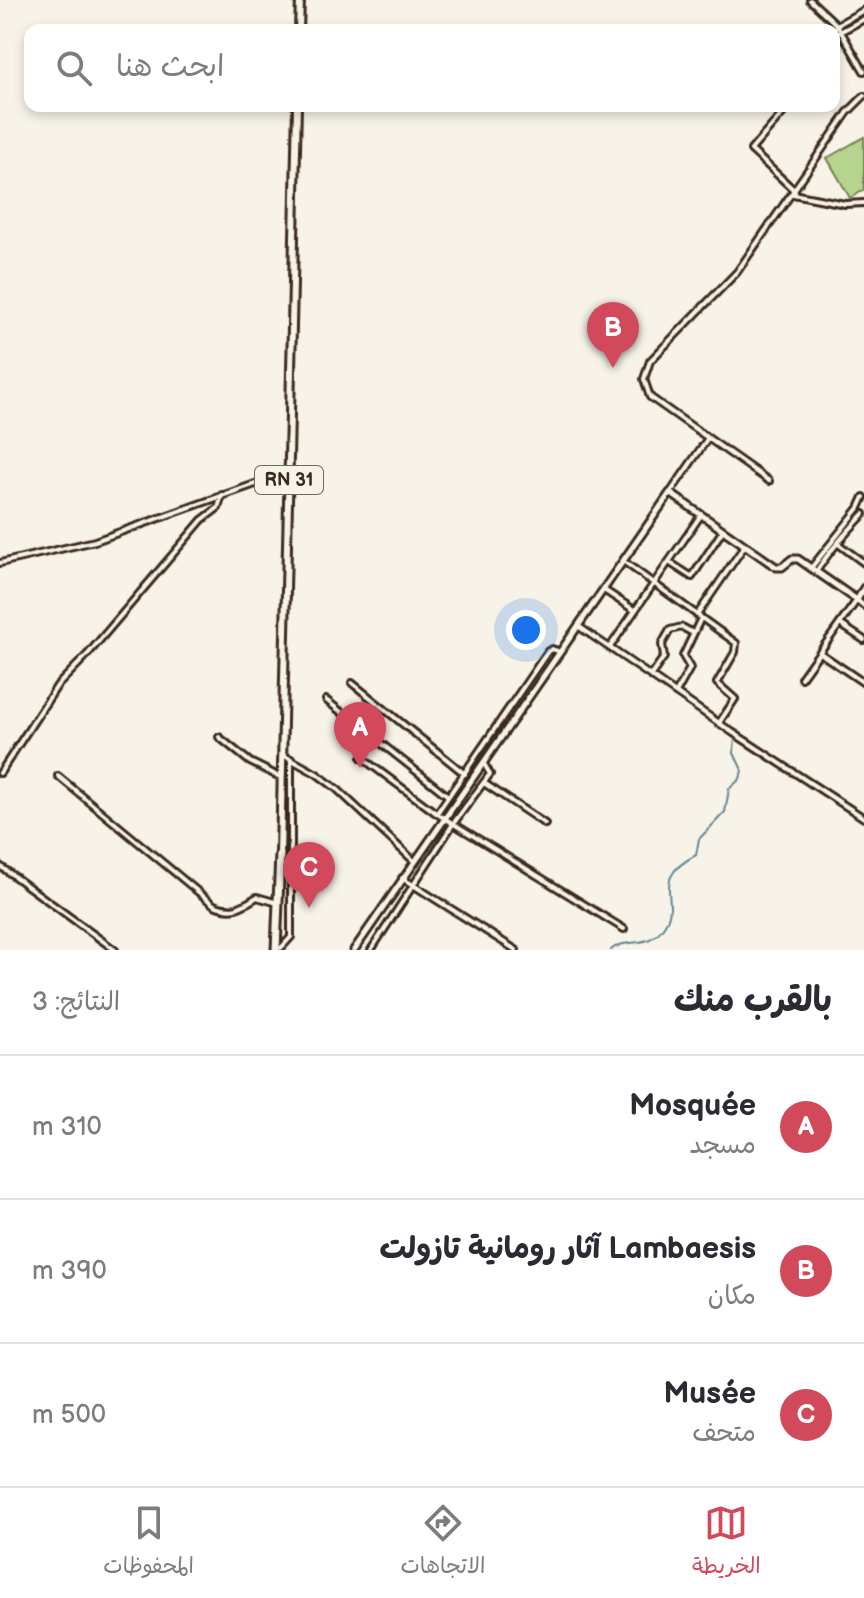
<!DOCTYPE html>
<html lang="ar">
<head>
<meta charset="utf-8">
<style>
  body { margin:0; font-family:"Balsamiq Sans","Playpen Sans Arabic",sans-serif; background:#f2f2f3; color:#2b2b33; direction:rtl }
  .you { position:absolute; left:526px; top:630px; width:28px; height:28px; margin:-20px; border:6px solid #fff; border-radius:50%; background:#1a73e8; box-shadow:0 0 0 12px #1a73e833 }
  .badge { display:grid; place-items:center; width:52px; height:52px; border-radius:50%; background:#d1495b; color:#fff; font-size:26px; font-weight:700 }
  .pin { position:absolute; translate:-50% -66px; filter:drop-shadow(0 2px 4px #0008) }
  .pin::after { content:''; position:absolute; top:42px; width:28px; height:24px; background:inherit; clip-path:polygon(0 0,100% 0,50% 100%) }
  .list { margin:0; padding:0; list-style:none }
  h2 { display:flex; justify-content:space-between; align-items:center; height:104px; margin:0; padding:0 32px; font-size:34px }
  h2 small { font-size:26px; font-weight:400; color:#7c7c81 }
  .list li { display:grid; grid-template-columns:52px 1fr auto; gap:24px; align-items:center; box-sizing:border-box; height:144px; padding:0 32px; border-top:2px solid #e1e1e2 }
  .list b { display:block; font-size:30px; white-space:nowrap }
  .list p { margin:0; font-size:26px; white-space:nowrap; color:#7c7c81 }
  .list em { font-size:26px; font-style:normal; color:#7c7c81 }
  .icon { flex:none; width:44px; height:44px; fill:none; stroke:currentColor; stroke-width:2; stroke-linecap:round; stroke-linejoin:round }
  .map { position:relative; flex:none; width:864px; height:950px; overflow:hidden; direction:ltr }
  .search { position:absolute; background:#fff; box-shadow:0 4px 12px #0003; left:24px; right:24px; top:24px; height:88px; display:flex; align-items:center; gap:20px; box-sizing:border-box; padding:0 28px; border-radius:16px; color:#7c7c81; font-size:30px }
  .sheet { height:536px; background:#fff }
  nav { display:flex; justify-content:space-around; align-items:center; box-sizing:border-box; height:112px; border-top:2px solid #e1e1e2; background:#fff; font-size:22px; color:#7c7c81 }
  nav a { display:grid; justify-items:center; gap:4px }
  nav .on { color:#d1495b }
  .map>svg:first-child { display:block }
</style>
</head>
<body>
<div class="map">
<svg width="864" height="950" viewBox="0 0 864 950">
  <rect width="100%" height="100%" fill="#f7f3e8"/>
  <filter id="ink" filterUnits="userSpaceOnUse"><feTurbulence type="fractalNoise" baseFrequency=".0125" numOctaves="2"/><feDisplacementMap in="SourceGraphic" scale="16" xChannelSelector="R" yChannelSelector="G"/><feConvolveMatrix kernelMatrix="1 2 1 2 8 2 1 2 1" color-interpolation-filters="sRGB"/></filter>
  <g filter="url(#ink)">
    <polygon fill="#b5d48d" stroke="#787f56" stroke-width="2" points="864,137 864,190 850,198 827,158"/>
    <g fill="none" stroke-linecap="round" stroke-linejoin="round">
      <path stroke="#658693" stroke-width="2" d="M611 950C626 937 646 950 662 929 685 899 646 881 696 855L699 839 725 812 729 789 740 779 742 770 734 753 735 737"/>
      <g stroke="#3b2a1e" stroke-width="10">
        <g id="street">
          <polyline points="810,0 837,25 864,71"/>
          <polyline points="834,32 837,25 864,10"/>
          <polyline points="838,33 864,19"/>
          <polyline points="789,106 751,150 795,191"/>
          <polyline points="793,194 845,204 864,203"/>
          <polyline points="769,481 650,397 644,379 650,361 737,272 848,112 864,96"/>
          <polyline points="670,493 708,438"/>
          <polyline points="837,543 864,563"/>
          <polyline points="623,561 736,643 735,652 717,683 735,699 719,723"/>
          <polyline points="669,562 692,577 723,530"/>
          <polyline points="0,563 95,541 261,482 270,481 287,487"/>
          <polyline points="811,568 859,508 864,497"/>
          <path d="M816 572C829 551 847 532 864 514"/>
          <polyline points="604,590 634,610"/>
          <polyline points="697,615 745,545"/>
          <polyline points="840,624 864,640"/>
          <polyline points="578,626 732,732 864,818"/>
          <polyline points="610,647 701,515"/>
          <polyline points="820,653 864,683"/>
          <polyline points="651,675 664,657 662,644 670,630 682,627 693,633"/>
          <polyline points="801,678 857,600 864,606"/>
          <polyline points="352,683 465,774"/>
          <polyline points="676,693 690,668 683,656 701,618"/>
          <polyline points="326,700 448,796"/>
          <polyline points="219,737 250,762 282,778"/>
          <polyline points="283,755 317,774 337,789 414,861"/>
          <polyline points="362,758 436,813 624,929"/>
          <polyline points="0,773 57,686 88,654 202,520 218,508 222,495"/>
          <path d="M58 776 214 905C234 913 241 907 257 897L278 903"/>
          <polyline points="484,783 545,824"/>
          <polyline points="437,813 548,651 552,649 560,652"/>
          <polyline points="0,866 115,950"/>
          <polyline points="402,878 516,950"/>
          <polyline points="281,948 291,937 291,759"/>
          <polyline points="371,950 453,824 490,774 484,764"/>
        </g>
      </g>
      <g stroke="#3b2a1e" stroke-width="11">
        <polyline id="secondary" points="354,950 670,493 776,567 782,567 792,559 798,559 857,600 864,588"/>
      </g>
      <g stroke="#3b2a1e" stroke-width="12">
        <g id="primary">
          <polyline points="299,30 300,0"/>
          <polyline points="280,854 297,106"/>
        </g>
      </g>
      <g stroke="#3b2a1e" stroke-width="13">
        <polyline id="highway" points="276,950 280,854"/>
      </g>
      <use href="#street" stroke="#f7f3e8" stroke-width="4"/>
      <use href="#secondary" stroke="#f7f3e8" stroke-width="5"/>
      <use href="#primary" stroke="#f7f3e8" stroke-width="6"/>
      <use href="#highway" stroke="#f7f3e8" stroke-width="7"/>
    </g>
  </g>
  <g text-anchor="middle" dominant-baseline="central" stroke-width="6" stroke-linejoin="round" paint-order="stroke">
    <rect fill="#f7f3e8" stroke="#73665b" stroke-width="2" x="255" y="466" width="68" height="28" rx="6"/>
    <g font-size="18" font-weight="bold" fill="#3b2a1e">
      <text x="289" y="480">RN 31</text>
    </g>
  </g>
</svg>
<div class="you"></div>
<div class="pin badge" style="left:360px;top:768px">A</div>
<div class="pin badge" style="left:613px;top:368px">B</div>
<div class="pin badge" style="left:309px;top:908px">C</div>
<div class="search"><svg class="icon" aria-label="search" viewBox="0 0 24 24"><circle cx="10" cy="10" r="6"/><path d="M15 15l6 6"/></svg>ابحث هنا</div>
</div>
<section class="sheet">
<h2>بالقرب منك<small>النتائج: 3</small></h2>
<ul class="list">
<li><span class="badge">A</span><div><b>Mosquée</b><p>مسجد</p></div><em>310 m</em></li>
<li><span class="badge">B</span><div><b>Lambaesis آثار رومانية تازولت</b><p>مكان</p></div><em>390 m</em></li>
<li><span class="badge">C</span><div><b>Musée</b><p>متحف</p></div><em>500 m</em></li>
</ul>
</section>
<nav>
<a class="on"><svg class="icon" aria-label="map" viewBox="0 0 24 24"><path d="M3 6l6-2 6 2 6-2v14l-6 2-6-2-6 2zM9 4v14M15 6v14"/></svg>الخريطة</a>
<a><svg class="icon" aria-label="directions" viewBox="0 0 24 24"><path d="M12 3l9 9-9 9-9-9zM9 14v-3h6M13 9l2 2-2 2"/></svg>الاتجاهات</a>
<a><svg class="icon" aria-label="saved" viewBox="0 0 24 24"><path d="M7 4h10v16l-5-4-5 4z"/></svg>المحفوظات</a>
</nav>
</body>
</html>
